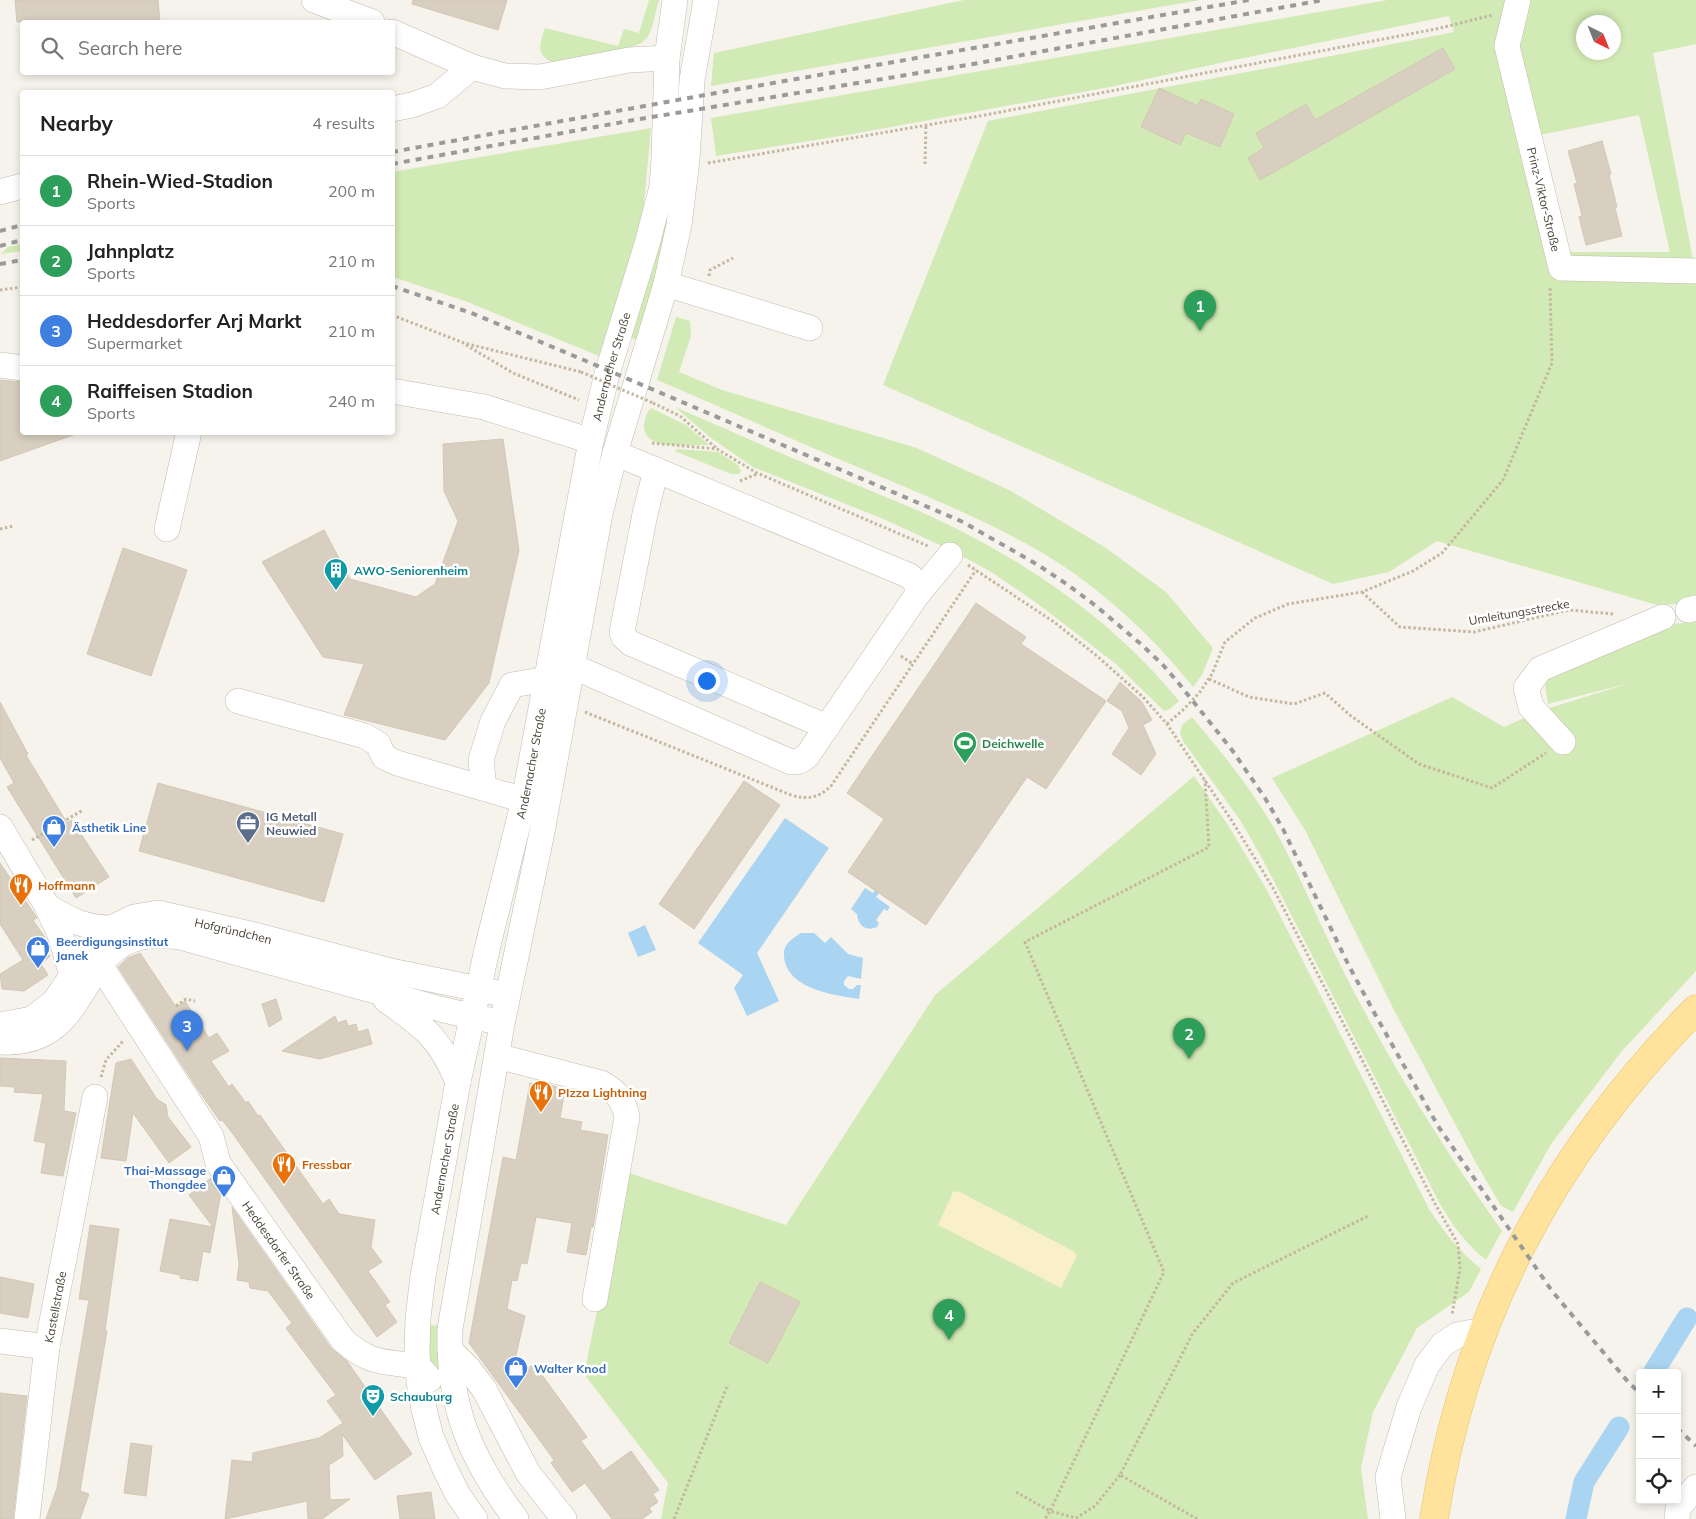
<!DOCTYPE html>
<html lang="en">
<head>
<meta charset="utf-8">
<style>
  body { margin:0; font-family:Mulish,sans-serif; background:#f2f2f2; color:#222 }
  .controls { position:absolute; right:15px; bottom:15px; display:grid; overflow:hidden; border-radius:5px; box-shadow:0 2px 8px #0003 }
  .controls button { width:45px; height:45px; display:grid; place-items:center; padding:0; border:0; border-bottom:1px solid #e0e0e0; background:#fff; color:#222; font:25px sans-serif }
  .compass { position:absolute; left:1576px; top:15px; width:45px; height:45px; border-radius:50%; background:#fff; box-shadow:0 2px 8px #0003; rotate:137deg }
  .you { position:absolute; left:706px; top:680px; width:18px; height:18px; margin:-12px; border:4px solid #fff; border-radius:50%; background:#1a73e8; box-shadow:0 0 0 8px #1a73e833 }
  .badge { display:grid; place-items:center; width:32px; height:32px; border-radius:50%; background:#fc3f1d; color:#fff; font-size:16px; font-weight:700 }
  .pin { position:absolute; translate:-50% -41px; filter:drop-shadow(0 1px 2px #0008) }
  .pin::after { content:''; position:absolute; top:26px; width:18px; height:15px; background:inherit; clip-path:polygon(0 0,100% 0,50% 100%) }
  .list { margin:0; padding:0; list-style:none }
  h2 { display:flex; justify-content:space-between; align-items:center; height:65px; margin:0; padding:0 20px; font-size:21px }
  h2 small { font-size:16px; font-weight:400; color:#767676 }
  .list li { display:grid; grid-template-columns:32px 1fr auto; gap:15px; align-items:center; box-sizing:border-box; height:70px; padding:0 20px; border-top:1px solid #e0e0e0 }
  .list b { display:block; font-size:19px; white-space:nowrap }
  .list p { margin:0; font-size:16px; white-space:nowrap; color:#767676 }
  .list em { font-size:16px; font-style:normal; color:#767676 }
  .icon { flex:none; width:28px; height:28px; fill:none; stroke:currentColor; stroke-width:2; stroke-linecap:round; stroke-linejoin:round }
  .map { position:relative; flex:none; width:1696px; height:1519px; overflow:hidden }
  .search { position:absolute; background:#fff; box-shadow:0 2px 8px #0003; left:20px; top:20px; width:375px; height:55px; display:flex; align-items:center; gap:12px; box-sizing:border-box; padding:0 18px; border-radius:5px; color:#767676; font-size:19px }
  .panel { position:absolute; background:#fff; box-shadow:0 2px 8px #0003; left:20px; top:90px; width:375px; height:345px; border-radius:5px }
  .map>svg:first-child { display:block }
</style>
</head>
<body>
<div class="map">
<svg width="1696" height="1519" viewBox="0 0 1696 1519">
  <rect width="100%" height="100%" fill="#f6f3ec"/>
  <g fill="#d2eab5" fill-rule="evenodd">
    <path d="M649 0H659C655 12 654 27 647 38 635 53 573 59 553 62 535 56 540 42 545 28L618 46 624 29 639 33Z"/>
    <polygon points="964,0 1200,0 711,86 714,53"/>
    <path d="M1388 0H1696V44L1653 53 1696 275V598L1676 604 1657 605 1437 541 1389 572 1333 584 883 385 988 121C1144 91 1299 63 1454 32L1449 16 1234 60 1110 87 853 134 716 156 711 118ZM1584 22H1614V52H1584ZM1639 115 1670 252H1564L1540 135Z"/>
    <polygon points="651,128 644,204 635,247 599,356 465,301 393,277 392,172"/>
    <polygon points="676,191 642,341 627,337 657,233"/>
    <polygon points="22,244 22,251 1,254 8,247"/>
    <path d="M676 317 690 321 691 336 679 372 722 390 917 448 1011 491 1106 548 1166 592 1213 648 1202 675 1193 687C1153 636 1097 585 1041 552 975 514 904 487 834 457 775 432 717 405 657 380Z"/>
    <path d="M675 407C726 429 777 452 828 473 856 485 884 496 912 508 1013 552 1110 615 1179 701L1170 709 1165 711 1161 708 1116 664 1038 604 993 573 953 551 881 518 753 467 711 438Z"/>
    <path d="M651 408 686 425 709 445C691 444 644 452 644 426 645 419 646 413 651 408Z"/>
    <polygon points="677,449 718,452 738,465 741,471 739,474 731,474 675,451"/>
    <polygon points="1696,620 1696,971 1622,1051 1551,1144 1513,1212 1501,1206 1476,1163 1394,1010 1305,830 1272,778 1452,697 1504,727 1540,711 1630,683 1548,704 1544,678 1667,624 1687,623"/>
    <path d="M1192 717C1222 753 1252 789 1275 830 1303 881 1324 935 1351 986 1396 1073 1446 1152 1502 1231L1486 1260C1466 1244 1453 1226 1440 1204L1262 858 1240 820 1183 741 1180 733 1182 725Z"/>
    <path d="M1194 776 1228 825 1268 892 1429 1209C1445 1233 1458 1250 1481 1269L1469 1292 1417 1328 1373 1412 1361 1468 1368 1519H661L668 1483 584 1374 626 1172 786 1225 935 995Z"/>
    <polygon points="428,1325 440,1326 446,1389 442,1390 435,1383 430,1374"/>
  </g>
  <polygon fill="#f9efc9" points="958,1191 1073,1251 1077,1256 1061,1288 938,1225 953,1192"/>
  <g fill="#a9d4f2">
    <polygon points="785,818 829,848 757,953 779,1001 747,1016 734,988 743,975 698,943"/>
    <path d="M865 888 873 893 875 890 879 893 876 897 890 907 887 911 884 909 876 920 879 923 877 927C865 932 858 925 857 914L851 909Z"/>
    <polygon points="645,925 656,950 638,957 628,933"/>
    <path d="M801 933H814L825 943 831 937 848 954 863 958 861 979 848 976 844 981V985L849 989H853L857 985H861L859 999C834 995 786 989 784 956 783 944 792 939 801 933Z"/>
  </g>
  <g fill="none" stroke-linecap="round" stroke-linejoin="round">
    <g stroke="#a9d4f2" stroke-width="21">
      <polyline points="1653,1373 1687,1318"/>
      <polyline points="1576,1519 1584,1482 1619,1427"/>
    </g>
  </g>
  <g fill="#d8cfc1" stroke="#d3c7b4">
    <polygon points="15,0 158,0 160,22 17,22"/>
    <polygon points="413,0 507,0 498,30 412,4"/>
    <polygon points="1443,48 1455,69 1260,180 1248,158 1264,148 1256,133 1306,104 1315,120"/>
    <polygon points="1159,88 1198,106 1201,99 1234,114 1220,147 1186,133 1180,145 1141,127"/>
    <polygon points="1602,141 1611,174 1609,175 1617,207 1615,208 1622,236 1586,245 1579,217 1582,216 1574,184 1577,183 1568,151"/>
    <polygon points="0,380 22,382 22,432 73,432 73,435 0,461"/>
    <polygon points="503,439 519,550 489,683 445,740 344,715 364,664 323,657 262,562 324,530 350,579 416,597 435,584 458,521 444,491 443,444"/>
    <polygon points="123,548 187,570 151,676 87,654"/>
    <polygon points="976,603 1026,637 1021,644 1106,701 1046,789 1027,777 926,925 848,872 884,819 847,793"/>
    <polygon points="1120,682 1142,702 1152,720 1143,725 1156,754 1141,775 1112,754 1129,728 1122,711 1107,701"/>
    <polygon points="0,702 28,754 26,755 67,823 72,820 109,877 76,898 7,787 14,783 0,758"/>
    <polygon points="744,781 780,805 694,929 659,904"/>
    <polygon points="158,783 343,834 324,902 139,851"/>
    <polygon points="0,863 37,918 33,920 48,942 43,946 50,956 41,964 48,975 24,991 2,989 0,974 23,960 0,924"/>
    <polygon points="140,953 176,1007 185,1001 209,1038 217,1033 229,1051 211,1061 229,1087 232,1084 246,1103 248,1101 258,1116 260,1115 323,1204 329,1199 339,1214 375,1220 371,1247 382,1262 368,1271 390,1302 385,1305 397,1322 377,1337 233,1134 222,1120 220,1121 197,1088 118,967 128,958"/>
    <polygon points="276,999 282,1019 269,1027 262,1004"/>
    <polygon points="335,1016 338,1023 346,1020 348,1026 356,1024 358,1032 368,1029 372,1044 320,1059 282,1051"/>
    <polygon points="0,1058 66,1061 64,1111 76,1113 63,1176 41,1173 46,1143 34,1141 43,1094 14,1092 15,1087 0,1086"/>
    <polygon points="131,1059 157,1099 166,1105 168,1117 191,1147 169,1163 133,1113 126,1161 101,1158 116,1063"/>
    <polygon points="530,1083 545,1086 546,1084 565,1089 560,1118 582,1122 580,1130 608,1135 593,1227 591,1227 586,1255 567,1252 572,1223 536,1217 527,1264 521,1263 517,1281 512,1280 507,1309 525,1316 510,1381 534,1364 587,1437 581,1441 603,1471 631,1451 659,1490 653,1494 658,1502 649,1508 652,1512 642,1519 612,1519 585,1483 572,1492 551,1463 554,1460 469,1343 503,1157 516,1160"/>
    <polygon points="211,1178 221,1193 210,1253 203,1251 198,1281 180,1278 180,1275 160,1271 170,1219 213,1227 189,1195"/>
    <polygon points="232,1207 331,1348 347,1361 412,1454 375,1480 342,1434 343,1456 329,1465 330,1500 350,1499 322,1519 308,1519 307,1501 225,1519 232,1460 252,1462 253,1453 319,1438 343,1423 327,1401 336,1395 286,1328 292,1323 268,1291 250,1288 249,1282 237,1280 239,1264"/>
    <polygon points="90,1225 119,1229 105,1331 107,1331 80,1491 89,1494 80,1519 46,1519 57,1488 89,1300 79,1299"/>
    <polygon points="0,1277 34,1284 28,1318 0,1313"/>
    <polygon points="760,1282 800,1302 768,1363 729,1343"/>
    <polygon points="0,1393 27,1396 13,1519 0,1519"/>
    <polygon points="131,1443 152,1446 146,1496 124,1493"/>
    <polygon points="431,1492 435,1519 400,1519 397,1496"/>
  </g>
  <g fill="none" stroke-linecap="round" stroke-linejoin="round">
    <g stroke="#c2bbae" stroke-width="26">
      <g id="minor">
        <polyline points="314,0 372,22"/>
        <path id="s1" d="M1518 0 1507 46 1561 268 1696 271"/>
        <polyline points="392,32 472,67 505,76 540,77 629,60 667,58"/>
        <polyline points="392,109 412,105 437,96 472,67"/>
        <polyline points="0,192 22,186"/>
        <polyline points="666,284 810,328"/>
        <polyline points="0,365 22,368"/>
        <polyline points="392,391 484,407 591,441"/>
        <polyline points="656,470 645,514 622,632 624,637 630,643 827,727"/>
        <polyline points="167,529 189,432"/>
        <polyline points="917,595 950,555"/>
        <polyline points="1688,610 1696,608"/>
        <path d="M572 666 791 762 800 761 807 756 917 595C918 586 916 582 910 576L615 453"/>
        <polyline points="238,701 365,736 378,744 384,757 397,763 524,800"/>
        <polyline points="1563,742 1531,707 1526,688 1540,669 1663,617"/>
        <polyline points="484,788 481,760 493,721 512,685 547,679"/>
        <polyline points="0,827 47,906 61,937 72,976"/>
        <path d="M47 906C70 920 84 928 112 928"/>
        <path id="s2" d="M100 965 211 1136 218 1163 343 1340C369 1364 385 1362 418 1366L430 1379"/>
        <path d="M386 1000C424 1027 440 1038 458 1082"/>
        <path id="s3" d="M0 1025 32 1019 54 1002 89 951 112 928 134 917 158 913 255 935 391 971 493 992"/>
        <path d="M0 1042C90 1047 75 951 142 937 155 934 167 936 180 937L444 1010 489 1020"/>
        <path d="M497 1056 601 1083C616 1091 624 1100 627 1117L595 1299"/>
        <polyline points="0,1341 47,1347"/>
        <polyline points="450,1350 468,1368 484,1389 528,1473 564,1519"/>
        <path id="s4" d="M27 1519 47 1347 95 1097"/>
        <path id="s5" d="M475 1519 458 1495 445 1469 431 1437 424 1409 419 1382 417 1352 418 1318 423 1276 458 1082 488 945 524 800 591 441 607 374 647 244 662 187 664 159 667 58 675 0"/>
        <path d="M516 1519C470 1458 448 1406 450 1329L502 1024 542 832 600 514 615 453 666 284 679 225 687 160 692 80 706 0"/>
        <polyline points="1393,1519 1388,1477 1409,1407 1427,1365 1442,1345 1457,1335 1483,1330"/>
        <polyline points="1677,1519 1678,1508 1696,1487"/>
      </g>
    </g>
    <g stroke="#e6c16a" stroke-width="29">
      <path id="major" d="M1434 1519C1465 1318 1554 1152 1696 1009"/>
    </g>
    <g stroke="#c4b79f" stroke-width="3" stroke-dasharray="2.5 2.5" stroke-linecap="butt">
      <polyline points="708,163 985,115 1436,29 1493,15"/>
      <polyline points="925,164 926,125"/>
      <polyline points="709,276 710,270 733,258"/>
      <polyline points="0,290 22,287"/>
      <polyline points="392,315 464,343 581,372"/>
      <polyline points="466,345 513,373 579,400"/>
      <polyline points="653,403 680,416 716,448"/>
      <polyline points="652,443 717,449 757,473 928,546"/>
      <polyline points="740,481 757,474"/>
      <polyline points="0,529 13,526"/>
      <polyline points="968,565 1054,622 1097,656 1143,697 1167,724 1232,821 1273,888 1356,1048 1434,1202 1458,1244 1460,1268 1452,1315"/>
      <polyline points="1362,592 1400,627 1474,632 1569,610 1613,614"/>
      <polyline points="901,656 913,664"/>
      <polyline points="1209,679 1249,697 1294,704 1325,693 1351,716 1419,764 1492,788 1546,753"/>
      <path d="M585 712 791 795C807 800 819 798 831 786L976 570"/>
      <polyline points="1167,724 1184,709 1200,692 1212,674 1225,642 1255,618 1288,604 1362,592 1413,571 1442,553 1503,480 1552,363 1550,287"/>
      <polyline points="32,840 83,810"/>
      <polyline points="176,1006 186,999 195,1001"/>
      <polyline points="101,1077 106,1060 123,1041"/>
      <polyline points="1120,1475 1095,1506 1076,1518 1050,1511 1164,1272 1025,942 1209,847 1205,780"/>
      <polyline points="1016,1492 1050,1511 1045,1519"/>
      <polyline points="674,1519 728,1384"/>
      <polyline points="1197,1519 1120,1475 1193,1333 1233,1283 1368,1216"/>
    </g>
    <use href="#minor" stroke="#fff" stroke-width="25"/>
    <use href="#major" stroke="#ffe39c" stroke-width="28"/>
    <g stroke="#9a9a9a" stroke-width="4" stroke-dasharray="6 6" stroke-linecap="butt">
      <polyline points="392,152 716,93 1249,0"/>
      <polyline points="392,164 634,120 973,64 1323,0"/>
      <polyline points="0,231 22,225"/>
      <polyline points="0,246 22,240"/>
      <polyline points="0,264 22,260"/>
      <polyline points="392,286 474,314 586,361 963,522 1038,565 1068,585 1096,606 1142,645 1163,665 1176,680 1232,750 1265,798 1283,829 1349,966 1376,1016 1438,1126 1552,1291 1629,1383 1640,1393"/>
      <polyline points="1677,1428 1696,1446"/>
    </g>
    <polyline stroke="#c4b79f" stroke-width="3" stroke-dasharray="2.5 2.5" stroke-linecap="butt" points="581,372 653,403"/>
  </g>
  <defs>
    <g id="building-pin" transform="scale(1.25)"><path d="M0 17L-7.5 6A9.5 9.5 0 1 1 7.5 6Z" fill="#0f9aa8" stroke="#fff"/><path d="M-4-6H4V6H1V3H-1V6H-4ZM-2.5-4.3h1.7v1.8h-1.7ZM.8-4.3h1.7v1.8H.8ZM-2.5-1h1.7V.8h-1.7ZM.8-1h1.7V.8H.8Z" fill="#fff"/></g>
    <g id="stadium-pin" transform="scale(1.25)"><path d="M0 17L-7.5 6A9.5 9.5 0 1 1 7.5 6Z" fill="#2e9e5b" stroke="#fff"/><path d="M0-5a6.5 5 0 1 0 0 10a6.5 5 0 1 0 0-10ZM-3.5-1.8h7v3.6h-7Z" fill="#fff"/></g>
    <g id="office-pin" transform="scale(1.25)"><path d="M0 17L-7.5 6A9.5 9.5 0 1 1 7.5 6Z" fill="#5c6f8a" stroke="#fff"/><path d="M-6-3h4V-5.5h4V-3h4V5H-6ZM-1-4.5V-3h2v-1.5ZM-6 0V1H6V0Z" fill="#fff"/></g>
    <g id="shop-pin" transform="scale(1.25)"><path d="M0 17L-7.5 6A9.5 9.5 0 1 1 7.5 6Z" fill="#3f7fe0" stroke="#fff"/><path d="M-5-2.5h2.3a2.7 3.5 0 0 1 5.4 0H5L5.5 6h-11ZM-1.5-2.5h3a1.5 2.3 0 0 0-3 0Z" fill="#fff"/></g>
    <g id="restaurant-pin" transform="scale(1.25)"><path d="M0 17L-7.5 6A9.5 9.5 0 1 1 7.5 6Z" fill="#e8710a" stroke="#fff"/><path d="M-5-6h1v4h1v-4h1v4h1v-4h1v5L-1.5 .5V6h-2V.5L-5-1ZM5-6V6H3V1.5H1.5Q1.5-4 5-6Z" fill="#fff"/></g>
    <g id="theatre-pin" transform="scale(1.25)"><path d="M0 17L-7.5 6A9.5 9.5 0 1 1 7.5 6Z" fill="#0f9aa8" stroke="#fff"/><path d="M-5-5.5Q0-4 5-5.5V0Q5 5 0 6Q-5 5-5 0ZM-3.3-2.5H-1v1.5H-3.3ZM1-2.5H3.3v1.5H1ZM-2.8 1Q0 5.5 2.8 1Z" fill="#fff"/></g>
  </defs>
  <g fill-rule="evenodd">
    <use href="#building-pin" x="336" y="570"/>
    <use href="#stadium-pin" x="965" y="743"/>
    <use href="#office-pin" x="248" y="823"/>
    <use href="#shop-pin" x="54" y="827"/>
    <use href="#restaurant-pin" x="21" y="885"/>
    <use href="#shop-pin" x="38" y="948"/>
    <use href="#restaurant-pin" x="541" y="1092"/>
    <use href="#restaurant-pin" x="284" y="1164"/>
    <use href="#shop-pin" x="224" y="1177"/>
    <use href="#shop-pin" x="516" y="1368"/>
    <use href="#theatre-pin" x="373" y="1396"/>
  </g>
  <g text-anchor="middle" dominant-baseline="central" stroke-width="5" stroke-linejoin="round" paint-order="stroke">
    <g font-size="12" fill="#4b4439" stroke="#fff">
      <text stroke="none"><textPath href="#s1" startOffset="205">Prinz-Viktor-Straße</textPath></text>
      <text stroke="none"><textPath href="#s5" startOffset="1185">Andernacher Straße</textPath></text>
      <text transform="translate(1519 612) rotate(-10)">Umleitungsstrecke</text>
      <text stroke="none"><textPath href="#s5" startOffset="780">Andernacher Straße</textPath></text>
      <text stroke="none"><textPath href="#s3" startOffset="281">Hofgründchen</textPath></text>
      <text stroke="none"><textPath href="#s5" startOffset="375">Andernacher Straße</textPath></text>
      <text stroke="none"><textPath href="#s2" startOffset="338">Heddesdorfer Straße</textPath></text>
      <text stroke="none"><textPath href="#s4" startOffset="214">Kastellstraße</textPath></text>
    </g>
    <g font-size="12" font-weight="bold" fill="#0d838f" stroke="#fff" text-anchor="start">
      <text x="354" y="570">AWO-Seniorenheim</text>
      <text x="390" y="1396">Schauburg</text>
    </g>
    <g font-size="12" font-weight="bold" fill="#27864d" stroke="#fff" text-anchor="start">
      <text x="982" y="743">Deichwelle</text>
    </g>
    <g font-size="12" font-weight="bold" fill="#4e5e75" stroke="#fff" text-anchor="start">
      <text x="266" y="816">IG Metall<tspan x="266" dy="14">Neuwied</tspan></text>
    </g>
    <g font-size="12" font-weight="bold" fill="#366cbe" stroke="#fff" text-anchor="start">
      <text x="72" y="827">Ästhetik Line</text>
      <text x="56" y="941">Beerdigungsinstitut<tspan x="56" dy="14">Janek</tspan></text>
      <text x="206" y="1170" text-anchor="end">Thai-Massage<tspan x="206" dy="14">Thongdee</tspan></text>
      <text x="534" y="1368">Walter Knod</text>
    </g>
    <g font-size="12" font-weight="bold" fill="#c56008" stroke="#fff" text-anchor="start">
      <text x="38" y="885">Hoffmann</text>
      <text x="558" y="1092">PIzza Lightning</text>
      <text x="302" y="1164">Fressbar</text>
    </g>
  </g>
</svg>
<div class="controls">
<button>+</button>
<button>−</button>
<button><svg class="icon" aria-label="locate" viewBox="0 0 24 24"><circle cx="12" cy="12" r="6"/><path d="M12 2v4M12 18v4M2 12h4M18 12h4"/></svg></button>
</div>
<svg class="compass" viewBox="-18 -18 36 36"><path d="M0-13l5 13h-10z" fill="#e53935"/><path d="M0 13l5-13h-10z" fill="#767676"/></svg>
<div class="you"></div>
<div class="pin badge" style="left:1200px;top:331px;background:#2e9e5b">1</div>
<div class="pin badge" style="left:1189px;top:1059px;background:#2e9e5b">2</div>
<div class="pin badge" style="left:187px;top:1051px;background:#3f7fe0">3</div>
<div class="pin badge" style="left:949px;top:1340px;background:#2e9e5b">4</div>
<div class="search"><svg class="icon" aria-label="search" viewBox="0 0 24 24"><circle cx="10" cy="10" r="6"/><path d="M15 15l6 6"/></svg>Search here</div>
<section class="panel">
<h2>Nearby<small>4 results</small></h2>
<ul class="list">
<li><span class="badge" style="background:#2e9e5b">1</span><div><b>Rhein-Wied-Stadion</b><p>Sports</p></div><em>200 m</em></li>
<li><span class="badge" style="background:#2e9e5b">2</span><div><b>Jahnplatz</b><p>Sports</p></div><em>210 m</em></li>
<li><span class="badge" style="background:#3f7fe0">3</span><div><b>Heddesdorfer Arj Markt</b><p>Supermarket</p></div><em>210 m</em></li>
<li><span class="badge" style="background:#2e9e5b">4</span><div><b>Raiffeisen Stadion</b><p>Sports</p></div><em>240 m</em></li>
</ul>
</section>
</div>
</body>
</html>
